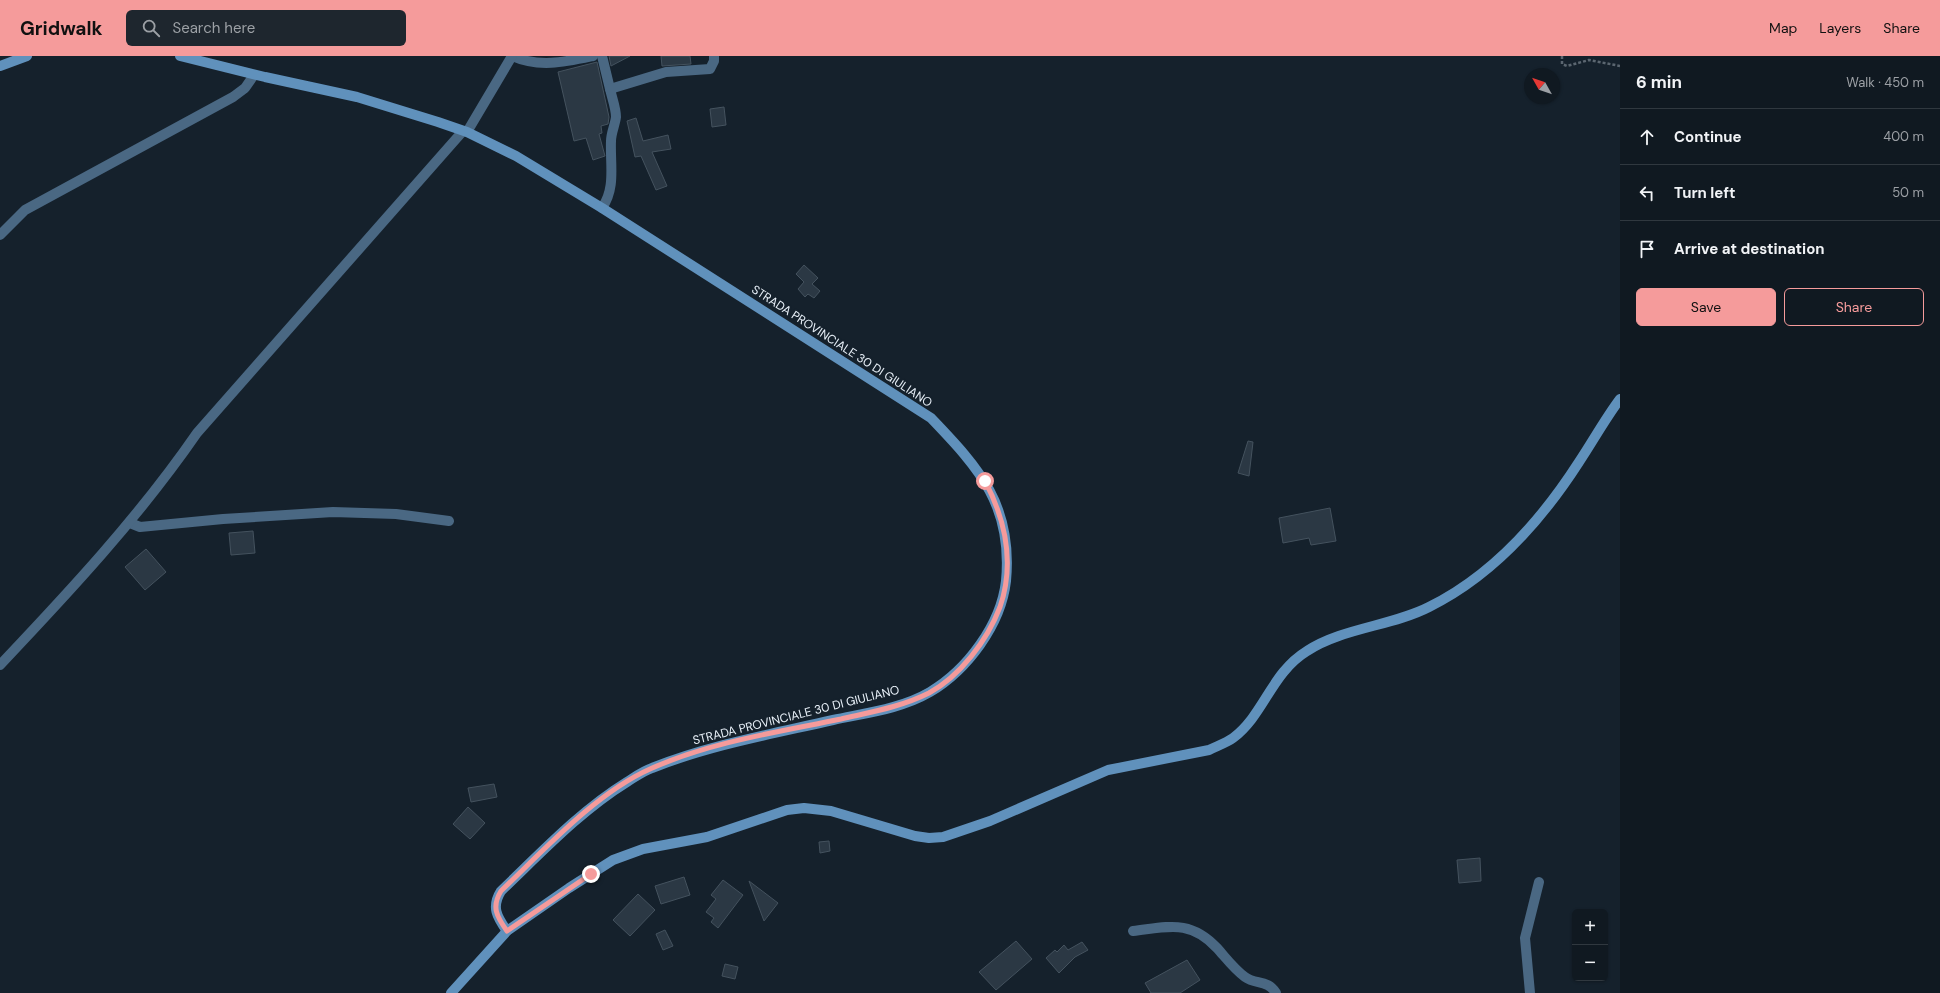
<!DOCTYPE html>
<html lang="en">
<head>
<meta charset="utf-8">
<style>
  body { margin:0; font-family:"DM Sans",sans-serif; background:#1e262e; color:#f1f3f6 }
  .controls { position:absolute; right:12px; bottom:12px; display:grid; overflow:hidden; border-radius:6px; box-shadow:0 1px 3px #0004 }
  .controls button { width:36px; height:36px; display:grid; place-items:center; padding:0; border:0; border-bottom:1px solid #30383f; background:#101921; color:#f1f3f6; font:20px sans-serif }
  .compass { position:absolute; left:1524px; top:12px; width:36px; height:36px; border-radius:50%; background:#101921; box-shadow:0 1px 3px #0004; rotate:310deg }
  .stop { position:absolute; width:12px; height:12px; margin:-9px; border:3px solid #f59b9b; border-radius:50%; background:#fff }
  .stop.end { background:#f59b9b; border-color:#fff; box-shadow:0 1px 4px #0008 }
  .list { margin:0; padding:0; list-style:none }
  h2 { display:flex; justify-content:space-between; align-items:center; height:52px; margin:0; padding:0 16px; font-size:17px }
  h2 small { font-size:13px; font-weight:400; color:#9ca0a5 }
  .list li { display:grid; grid-template-columns:26px 1fr auto; gap:12px; align-items:center; box-sizing:border-box; height:56px; padding:0 16px; border-top:1px solid #30383f }
  .list b { display:block; font-size:15px; white-space:nowrap }
  .list em { font-size:13px; font-style:normal; color:#9ca0a5 }
  .actions { display:flex; gap:8px; padding:12px 16px }
  .actions a { flex:1; padding:9px 0; border:1px solid #f59b9b; border-radius:6px; text-align:center; font-size:14px; color:#f59b9b }
  .actions .main { background:#f59b9b; color:#111 }
  .icon { flex:none; width:22px; height:22px; fill:none; stroke:currentColor; stroke-width:2; stroke-linecap:round; stroke-linejoin:round }
  .map { position:relative; flex:none; width:1620px; height:937px; overflow:hidden }
  header { display:flex; align-items:center; gap:24px; box-sizing:border-box; height:56px; padding:0 20px; background:#f59b9b; color:#111 }
  header strong { font-size:19px }
  nav { display:flex; gap:22px; margin-inline-start:auto; font-size:14px }
  .search { width:280px; height:36px; background:#1e262e; display:flex; align-items:center; gap:10px; box-sizing:border-box; padding:0 14px; border-radius:6px; color:#9ca0a5; font-size:15px }
  main { display:flex }
  aside { flex:1; background:#101921 }
  .map>svg:first-child { display:block }
</style>
</head>
<body>
<header>
<strong>Gridwalk</strong>
<div class="search"><svg class="icon" aria-label="search" viewBox="0 0 24 24"><circle cx="10" cy="10" r="6"/><path d="M15 15l6 6"/></svg>Search here</div>
<nav><a>Map</a><a>Layers</a><a>Share</a></nav>
</header>
<main>
<div class="map">
<svg width="1620" height="937" viewBox="0 0 1620 937">
  <rect width="100%" height="100%" fill="#15212c"/>
  <g fill="#2b3844" stroke="#44525e">
    <polygon points="609,0 630,0 611,10"/>
    <polygon points="661,0 690,0 691,8 662,10"/>
    <polygon points="597,6 609,61 608,68 601,70 602,77 599,78 605,100 593,104 586,82 574,85 558,16"/>
    <polygon points="724,51 726,69 712,71 710,53"/>
    <polygon points="636,62 643,85 668,79 671,93 652,96 667,130 656,134 641,100 635,101 627,65"/>
    <polygon points="804,209 818,222 812,228 820,235 814,242 808,238 805,241 798,233 804,226 796,218"/>
    <polygon points="1248,385 1253,386 1249,420 1238,417"/>
    <polygon points="1330,452 1336,485 1311,489 1309,482 1283,487 1279,462"/>
    <polygon points="253,475 255,497 231,499 229,477"/>
    <polygon points="146,493 166,516 145,534 125,511"/>
    <polygon points="494,728 497,741 471,746 468,732"/>
    <polygon points="468,751 485,767 470,783 453,768"/>
    <polygon points="829,785 830,795 820,797 819,786"/>
    <polygon points="1480,802 1481,825 1459,827 1457,804"/>
    <polygon points="684,821 690,839 661,848 655,830"/>
    <polygon points="723,824 743,839 718,872 711,866 714,862 706,856 716,843 711,839"/>
    <polygon points="749,825 778,847 764,865"/>
    <polygon points="638,838 655,854 630,880 613,864"/>
    <polygon points="665,874 673,890 663,894 656,878"/>
    <polygon points="1016,885 1032,903 996,934 979,916"/>
    <polygon points="1082,886 1088,894 1075,901 1059,917 1046,902 1055,894 1057,896 1064,889 1068,894"/>
    <polygon points="1187,904 1200,924 1180,937 1151,937 1145,927"/>
    <polygon points="725,908 738,911 735,923 722,920"/>
  </g>
  <g fill="none" stroke-linecap="round" stroke-linejoin="round">
    <polyline stroke="#5b6670" stroke-width="2.5" stroke-dasharray="3 2" stroke-linecap="butt" points="1562,0 1562,8 1567,10 1589,4 1620,10"/>
    <g stroke="#4a6883" stroke-width="10">
      <path d="M512 0C539 12 565 6 593 0"/>
      <polyline points="602,0 610,33"/>
      <polyline points="467,76 512,0"/>
      <path d="M602 152C616 132 610 109 611 85 611 77 615 69 616 61 616 52 612 42 610 33L666 16 710 13 714 5V0"/>
      <polyline points="0,179 25,154 233,41 245,32 254,19"/>
      <polyline points="130,467 140,471 223,463 333,456 396,458 449,465"/>
      <path d="M0 609C70 535 139 461 197 377L463 75"/>
      <path d="M1133 875C1168 871 1190 863 1217 892 1226 902 1234 913 1245 921 1256 929 1267 923 1276 937"/>
      <polyline points="1530,937 1525,882 1539,826"/>
    </g>
    <g stroke="#6091bc" stroke-width="10">
      <path d="M180 0 265 21 357 41 438 66 467 76 516 100 602 152 931 362C980 413 1013 450 1006 525 1001 569 967 614 930 636 901 653 865 657 833 664 772 678 710 689 652 712 643 715 635 721 627 726 580 755 541 797 501 835 491 851 497 861 507 875"/>
      <polyline points="0,10 27,0"/>
      <path d="M451 937 507 875 569 832 613 804 643 793 707 781 787 754 804 752 831 755 915 780 929 782 943 781 990 765 1108 714 1209 694C1217 690 1226 687 1233 682 1264 659 1271 617 1307 595 1342 572 1392 570 1429 551 1492 520 1541 465 1579 406 1593 385 1605 363 1620 343"/>
    </g>
  </g>
  <g fill="none" stroke-linecap="round" stroke-linejoin="round">
    <path stroke="#f59b9b" stroke-width="5" d="M591 818 507 875C497 861 491 851 501 835 544 794 596 737 650 713 710 686 778 676 841 663 871 656 901 651 929 637 960 620 987 585 1000 551 1015 507 1006 465 985 425"/>
  </g>
  <g text-anchor="middle" dominant-baseline="central" stroke-width="4" stroke-linejoin="round" paint-order="stroke">
    <g font-size="12" fill="#e9f1f9" stroke="#15212c">
      <text transform="translate(842 290) rotate(33)">STRADA PROVINCIALE 30 DI GIULIANO</text>
      <text transform="translate(796 659) rotate(-14)">STRADA PROVINCIALE 30 DI GIULIANO</text>
    </g>
  </g>
</svg>
<div class="controls">
<button>+</button>
<button>−</button>
</div>
<svg class="compass" viewBox="-18 -18 36 36"><path d="M0-13l5 13h-10z" fill="#e53935"/><path d="M0 13l5-13h-10z" fill="#9ca0a5"/></svg>
<div class="stop" style="left:985px;top:425px"></div>
<div class="stop end" style="left:591px;top:818px"></div>
</div>
<aside>
<h2>6 min<small>Walk · 450 m</small></h2>
<ul class="list">
<li><svg class="icon" aria-label="ahead" viewBox="0 0 24 24"><path d="M12 20V5M6 11l6-6 6 6"/></svg><div><b>Continue</b></div><em>400 m</em></li>
<li><svg class="icon" aria-label="left" viewBox="0 0 24 24"><path d="M17 20v-9H6M10 6l-5 5 5 5"/></svg><div><b>Turn left</b></div><em>50 m</em></li>
<li><svg class="icon" aria-label="arrive" viewBox="0 0 24 24"><path d="M6 21V4h12l-3 4 3 4H6"/></svg><div><b>Arrive at destination</b></div></li>
</ul>
<div class="actions"><a class="main">Save</a><a>Share</a></div>
</aside>
</main>
</body>
</html>
